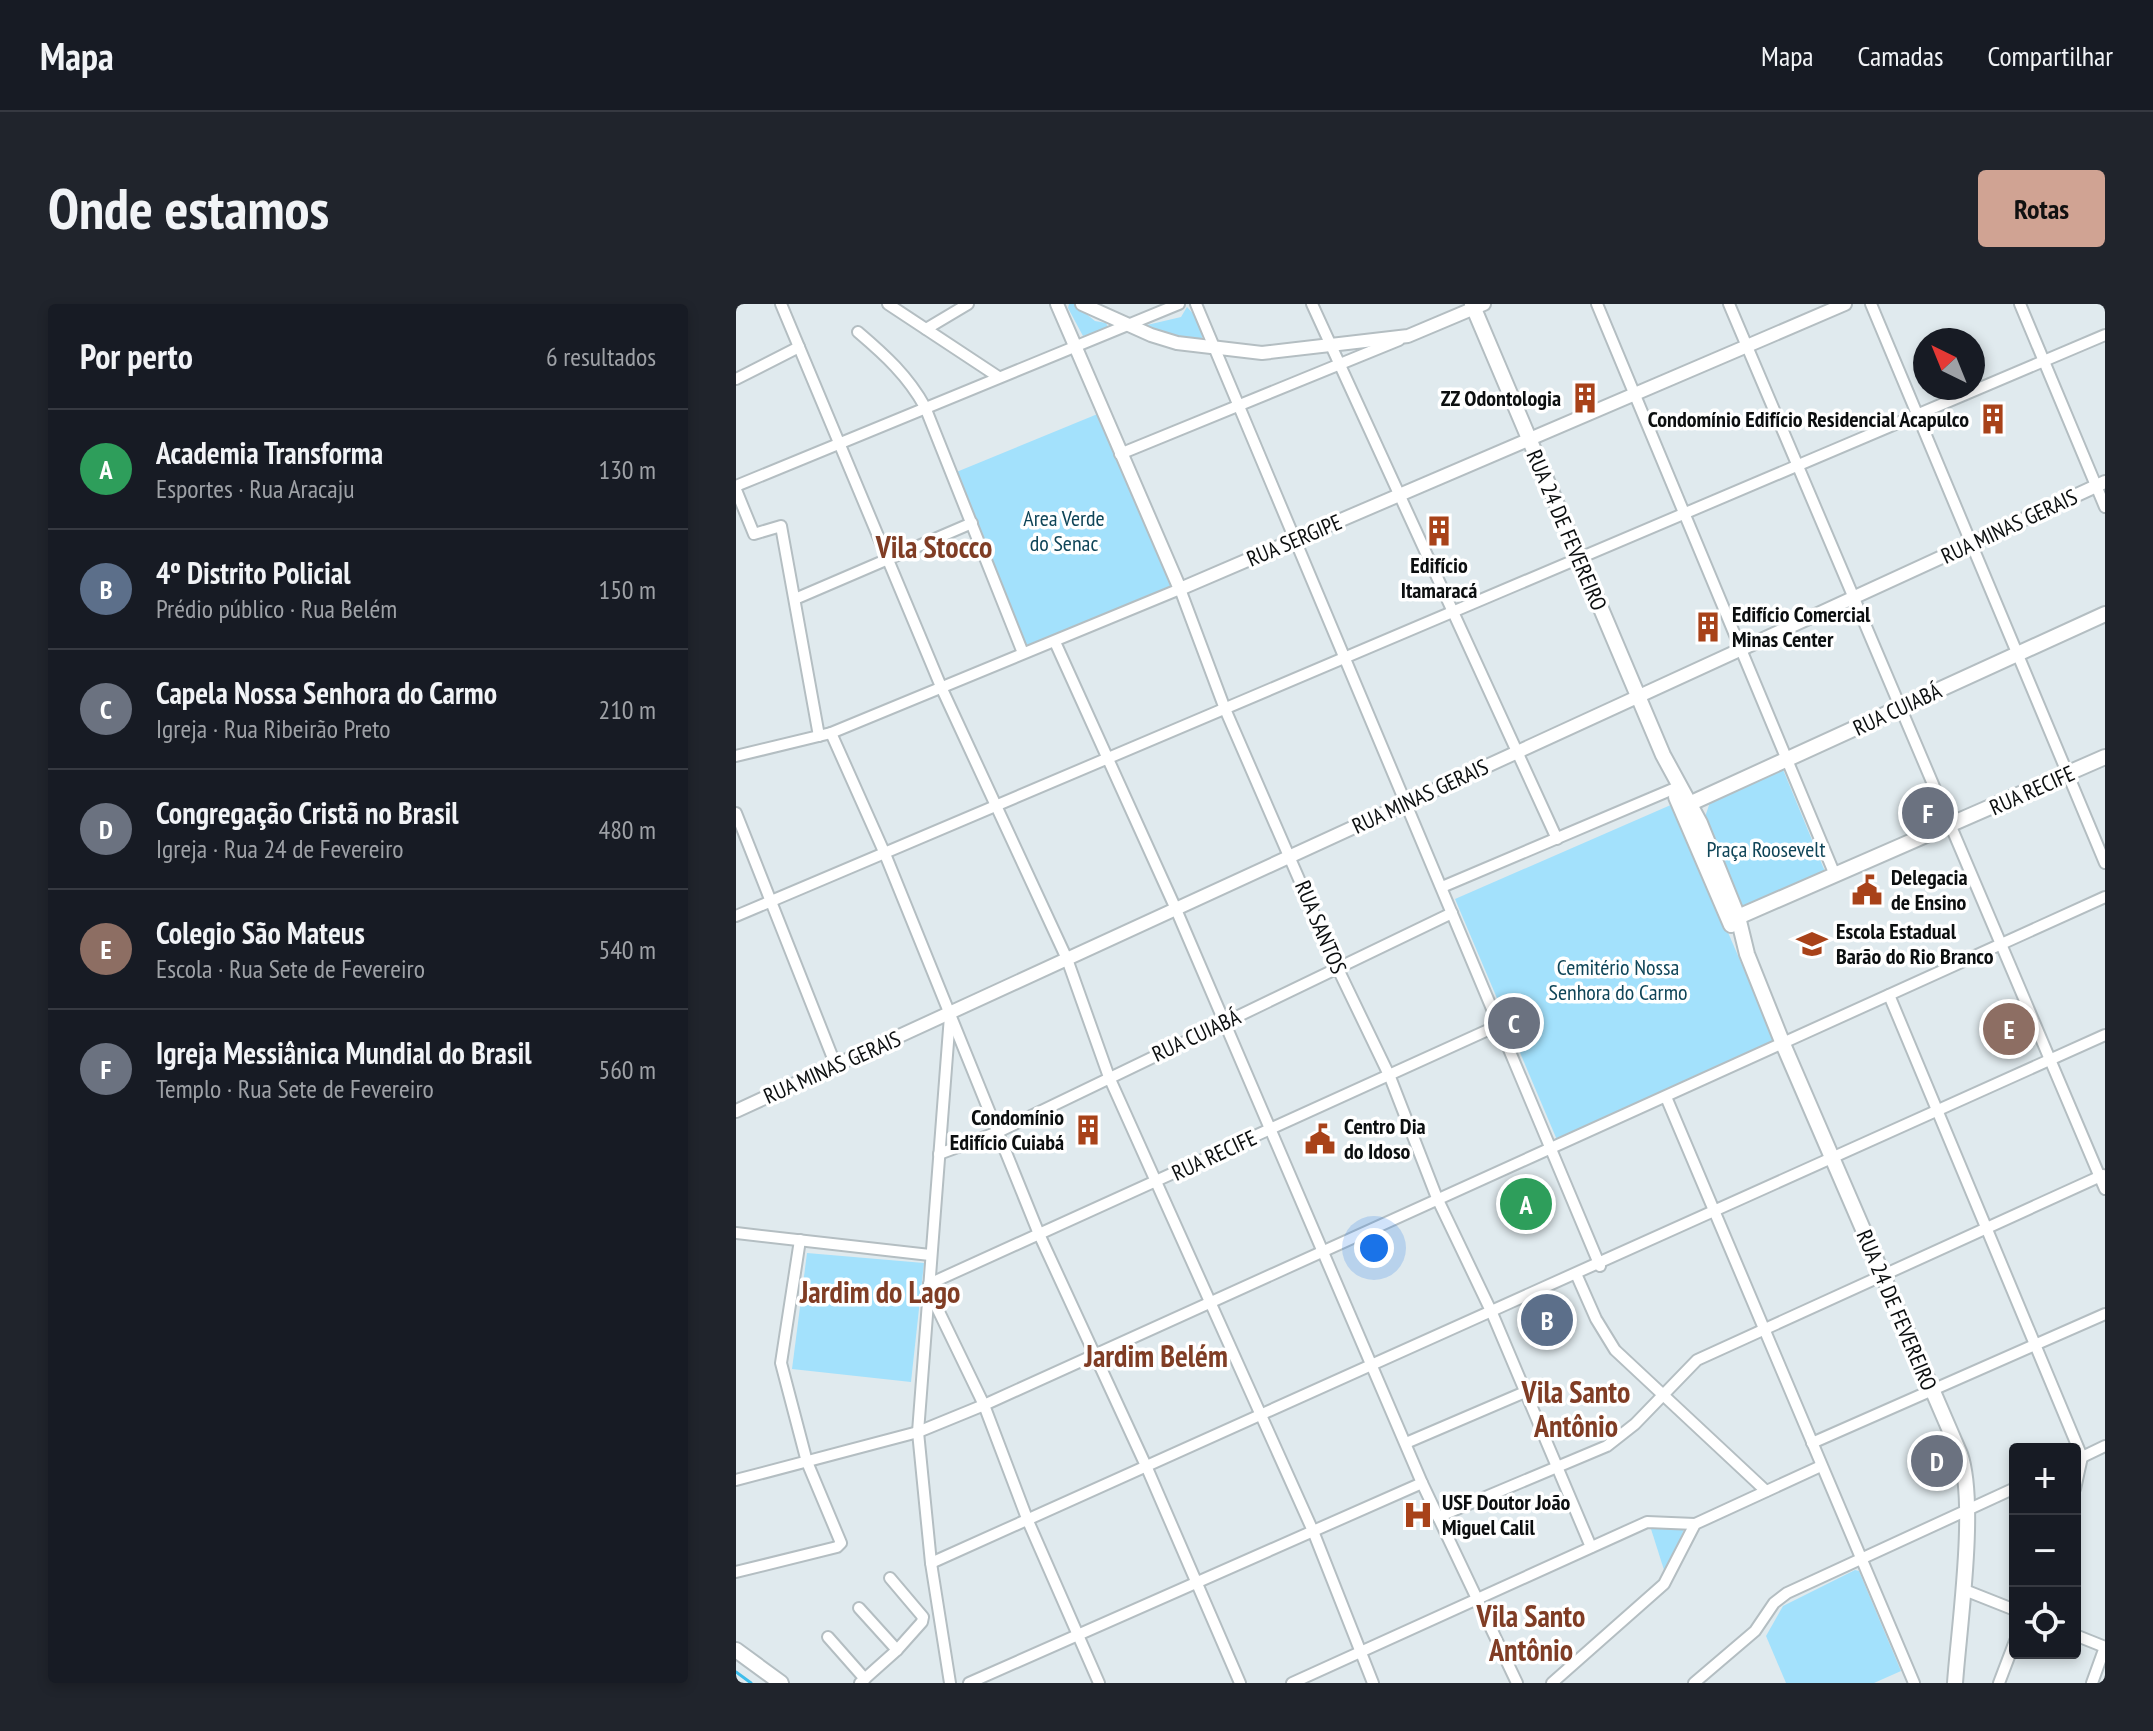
<!DOCTYPE html>
<html lang="pt">
<head>
<meta charset="utf-8">
<style>
  body { margin:0; font-family:"PT Sans Narrow",sans-serif; background:#20242c; color:#f1f3f6 }
  .controls { position:absolute; right:24px; bottom:24px; display:grid; overflow:hidden; border-radius:8px; box-shadow:0 4px 12px #0003 }
  .controls button { width:72px; height:72px; display:grid; place-items:center; padding:0; border:0; border-bottom:2px solid #363941; background:#171b24; color:#f1f3f6; font:40px sans-serif }
  .compass { position:absolute; left:1177px; top:24px; width:72px; height:72px; border-radius:50%; background:#171b24; box-shadow:0 4px 12px #0003; rotate:317deg }
  .you { position:absolute; left:638px; top:944px; width:28px; height:28px; margin:-20px; border:6px solid #fff; border-radius:50%; background:#1a73e8; box-shadow:0 0 0 12px #1a73e833 }
  .badge { display:grid; place-items:center; width:52px; height:52px; border-radius:50%; background:#d0a393; color:#fff; font-size:26px; font-weight:700 }
  .pin { position:absolute; translate:-50% -50%; border:4px solid #fff; box-shadow:0 2px 8px #0006 }
  .list { margin:0; padding:0; list-style:none }
  h2 { display:flex; justify-content:space-between; align-items:center; height:104px; margin:0; padding:0 32px; font-size:34px }
  h2 small { font-size:26px; font-weight:400; color:#9ea1a6 }
  .list li { display:grid; grid-template-columns:52px 1fr auto; gap:24px; align-items:center; box-sizing:border-box; height:120px; padding:0 32px; border-top:2px solid #363941 }
  .list b { display:block; font-size:30px; white-space:nowrap }
  .list p { margin:0; font-size:26px; white-space:nowrap; color:#9ea1a6 }
  .list em { font-size:26px; font-style:normal; color:#9ea1a6 }
  .icon { flex:none; width:44px; height:44px; fill:none; stroke:currentColor; stroke-width:2; stroke-linecap:round; stroke-linejoin:round }
  .map { position:relative; flex:none; width:1369px; height:1379px; overflow:hidden; border-radius:8px }
  header { display:flex; align-items:center; gap:48px; box-sizing:border-box; height:112px; padding:0 40px; background:#171b24; border-bottom:2px solid #363941 }
  header strong { font-size:38px }
  nav { display:flex; gap:44px; margin-inline-start:auto; font-size:28px }
  .intro { display:flex; align-items:center; justify-content:space-between; box-sizing:border-box; height:192px; padding:0 48px }
  h1 { margin:0; font-size:56px }
  .button { padding:20px 36px; border-radius:8px; background:#d0a393; color:#111; font-size:28px; font-weight:700 }
  main { display:flex; gap:48px; padding:0 48px }
  aside { flex:1; background:#171b24; border-radius:8px; box-shadow:0 4px 12px #0003 }
  .map>svg:first-child { display:block }
</style>
</head>
<body>
<header>
<strong>Mapa</strong>
<nav><a>Mapa</a><a>Camadas</a><a>Compartilhar</a></nav>
</header>
<div class="intro"><h1>Onde estamos</h1><a class="button">Rotas</a></div>
<main>
<aside>
<h2>Por perto<small>6 resultados</small></h2>
<ul class="list">
<li><span class="badge" style="background:#2e9e5b">A</span><div><b>Academia Transforma</b><p>Esportes · Rua Aracaju</p></div><em>130 m</em></li>
<li><span class="badge" style="background:#5c6f8a">B</span><div><b>4º Distrito Policial</b><p>Prédio público · Rua Belém</p></div><em>150 m</em></li>
<li><span class="badge" style="background:#6b7280">C</span><div><b>Capela Nossa Senhora do Carmo</b><p>Igreja · Rua Ribeirão Preto</p></div><em>210 m</em></li>
<li><span class="badge" style="background:#6b7280">D</span><div><b>Congregação Cristã no Brasil</b><p>Igreja · Rua 24 de Fevereiro</p></div><em>480 m</em></li>
<li><span class="badge" style="background:#8d6e63">E</span><div><b>Colegio São Mateus</b><p>Escola · Rua Sete de Fevereiro</p></div><em>540 m</em></li>
<li><span class="badge" style="background:#6b7280">F</span><div><b>Igreja Messiânica Mundial do Brasil</b><p>Templo · Rua Sete de Fevereiro</p></div><em>560 m</em></li>
</ul>
</aside>
<div class="map">
<svg width="1369" height="1379" viewBox="0 0 1369 1379">
  <rect width="100%" height="100%" fill="#e0eaee"/>
  <g fill="#a3e1fc">
    <polygon points="338,0 359,17 370,19 373,25 347,32 332,4 333,0"/>
    <polygon points="451,3 462,15 467,37 422,29 411,21 445,13"/>
    <polygon points="364,109 437,284 290,342 218,169"/>
    <polygon points="1046,463 1090,570 1006,607 969,513 976,492"/>
    <polygon points="937,500 1039,738 821,836 719,595"/>
    <polygon points="71,949 188,959 175,1078 56,1065"/>
    <polygon points="915,1225 948,1225 932,1267 928,1266"/>
    <polygon points="1119,1266 1123,1267 1165,1367 1138,1379 1050,1379 1030,1332 1047,1302"/>
  </g>
  <g fill="none" stroke-linecap="round" stroke-linejoin="round">
    <polyline stroke="#3ebdeb" stroke-width="3" points="0,1368 15,1379"/>
    <g stroke="#b4bec2" stroke-width="14">
      <g id="minor">
        <polyline points="45,0 206,385 331,655 373,773 577,1227 637,1379"/>
        <polyline points="152,0 261,72"/>
        <polyline points="460,0 864,962"/>
        <polyline points="576,0 821,535"/>
        <polyline points="861,0 1099,571"/>
        <polyline points="993,0 1369,885"/>
        <polyline points="1135,0 1369,559"/>
        <polyline points="1284,0 1369,203"/>
        <polyline points="190,25 232,0"/>
        <path d="M122 28C149 51 172 72 189 103L287 349"/>
        <polyline points="0,75 63,43"/>
        <polyline points="384,150 663,36"/>
        <polyline points="0,182 443,0"/>
        <polyline points="0,186 18,230 45,222 83,432"/>
        <polyline points="59,295 236,219"/>
        <polyline points="319,338 439,603 686,1179 781,1379"/>
        <polyline points="95,429 149,550 303,930 411,1164 504,1379"/>
        <polyline points="0,452 95,429 444,285 489,405 602,665 654,773 701,894 756,1009 855,1243"/>
        <polyline points="0,509 100,762"/>
        <polyline points="706,583 937,485"/>
        <polyline points="0,612 1369,31"/>
        <polyline points="1153,691 1346,1153 1339,1185"/>
        <polyline points="930,793 1178,1379"/>
        <polyline points="203,850 262,828 716,609"/>
        <polyline points="0,929 194,951"/>
        <polyline points="841,972 860,1015 879,1046 1030,1187"/>
        <polyline points="193,980 763,721"/>
        <polyline points="192,985 248,1101 292,1217 363,1379"/>
        <polyline points="670,1139 789,1088"/>
        <polyline points="1076,1139 1369,1010"/>
        <polyline points="1342,1155 1369,1142"/>
        <polyline points="0,1176 182,1128 248,1101 1369,593"/>
        <polyline points="702,1213 871,1142 899,1120 961,1056 1367,871"/>
        <polyline points="195,1259 1369,731"/>
        <polyline points="0,1268 101,1243 105,1239 71,1158 45,1059 64,936"/>
        <polyline points="1226,1285 1279,1306"/>
        <polyline points="123,1304 161,1346"/>
        <polyline points="1339,1331 1369,1343"/>
        <polyline points="92,1333 129,1375"/>
        <polyline points="124,1379 161,1346 186,1318 187,1313 154,1274"/>
        <polyline points="214,1379 195,1259 182,1128 214,712"/>
        <polyline points="233,1379 686,1179"/>
        <polyline points="556,1379 911,1218 959,1220"/>
        <polyline points="816,1379 928,1280 959,1220 1085,1162"/>
        <polyline points="958,1379 1019,1327 1038,1299 1051,1289 1279,1184"/>
        <polyline points="1263,1379 1279,1337"/>
        <polyline points="1356,1379 1369,1343"/>
      </g>
    </g>
    <g stroke="#b4bec2" stroke-width="16">
      <g id="tertiary">
        <polyline points="321,0 444,285 1109,0"/>
        <polyline points="346,0 415,31 441,39 526,49 672,32 748,0"/>
        <polyline points="0,807 1369,178"/>
      </g>
    </g>
    <g stroke="#b4bec2" stroke-width="18">
      <g id="secondary">
        <path d="M736 0 927 451 964 519 1002 613 1011 650 1047 740 1224 1150C1241 1199 1223 1323 1219 1379"/>
        <polyline points="940,493 995,621"/>
        <polyline points="953,500 1369,310"/>
        <polyline points="997,611 1002,613 1369,453"/>
        <polyline points="0,1346 45,1379"/>
      </g>
    </g>
    <use href="#minor" stroke="#fff" stroke-width="10"/>
    <use href="#tertiary" stroke="#fff" stroke-width="12"/>
    <use href="#secondary" stroke="#fff" stroke-width="14"/>
  </g>
  <defs>
    <g id="building-bare" transform="scale(2.4)"><path d="M-4-6H4V6H1V3H-1V6H-4ZM-2.5-4.3h1.7v1.8h-1.7ZM.8-4.3h1.7v1.8H.8ZM-2.5-1h1.7V.8h-1.7ZM.8-1h1.7V.8H.8Z" fill="#a84219" stroke="#fff" stroke-width="2.5" paint-order="stroke"/></g>
    <g id="civic-bare" transform="scale(2.4)"><path d="M-.6-6.5H3V-4.5H.6V-3L4-1V1h2V6H-6V1h2V-1L-.6-3ZM-1.2 2.5V6h2.4V2.5Z" fill="#a84219" stroke="#fff" stroke-width="2.5" paint-order="stroke"/></g>
    <g id="school-bare" transform="scale(2.4)"><path d="M0-5L7-2L0 1L-7-2ZM-4 1L0 2.5L4 1V4Q0 6-4 4Z" fill="#a84219" stroke="#fff" stroke-width="2.5" paint-order="stroke"/></g>
    <g id="hospital-bare" transform="scale(2.4)"><path d="M-5-5h3v3.5h4V-5h3V5h-3V1.5h-4V5h-3Z" fill="#a84219" stroke="#fff" stroke-width="2.5" paint-order="stroke"/></g>
  </defs>
  <g fill-rule="evenodd">
    <use href="#building-bare" x="849" y="94"/>
    <use href="#building-bare" x="1257" y="115"/>
    <use href="#building-bare" x="703" y="227"/>
    <use href="#building-bare" x="972" y="323"/>
    <use href="#civic-bare" x="1131" y="586"/>
    <use href="#school-bare" x="1076" y="640"/>
    <use href="#building-bare" x="352" y="826"/>
    <use href="#civic-bare" x="584" y="835"/>
    <use href="#hospital-bare" x="682" y="1211"/>
  </g>
  <g text-anchor="middle" dominant-baseline="central" stroke-width="7" stroke-linejoin="round" paint-order="stroke">
    <g font-size="22" font-weight="bold" fill="#0c0f10" stroke="#fff" text-anchor="start">
      <text x="825" y="94" text-anchor="end">ZZ Odontologia</text>
      <text x="1233" y="115" text-anchor="end">Condomínio Edifício Residencial Acapulco</text>
      <text x="703" y="261" text-anchor="middle">Edifício<tspan x="703" dy="25">Itamaracá</tspan></text>
      <text x="996" y="310">Edifício Comercial<tspan x="996" dy="25">Minas Center</tspan></text>
      <text x="1155" y="573">Delegacia<tspan x="1155" dy="25">de Ensino</tspan></text>
      <text x="1100" y="627">Escola Estadual<tspan x="1100" dy="25">Barão do Rio Branco</tspan></text>
      <text x="328" y="813" text-anchor="end">Condomínio<tspan x="328" dy="25">Edifício Cuiabá</tspan></text>
      <text x="608" y="822">Centro Dia<tspan x="608" dy="25">do Idoso</tspan></text>
      <text x="706" y="1198">USF Doutor João<tspan x="706" dy="25">Miguel Calil</tspan></text>
    </g>
    <g font-size="22" fill="#0f4558" stroke="#fff">
      <text x="328" y="214">Area Verde<tspan x="328" dy="25">do Senac</tspan></text>
      <text x="1030" y="545">Praça Roosevelt</text>
      <text x="882" y="663">Cemitério Nossa<tspan x="882" dy="25">Senhora do Carmo</tspan></text>
    </g>
    <g font-size="22" fill="#0c0f10" stroke="#fff">
      <text transform="translate(1273 222) rotate(-25)">RUA MINAS GERAIS</text>
      <text transform="translate(831 226) rotate(67)">RUA 24 DE FEVEREIRO</text>
      <text transform="translate(558 236) rotate(-23)">RUA SERGIPE</text>
      <text transform="translate(1161 405) rotate(-25)">RUA CUIABÁ</text>
      <text transform="translate(1296 486) rotate(-24)">RUA RECIFE</text>
      <text transform="translate(684 492) rotate(-25)">RUA MINAS GERAIS</text>
      <text transform="translate(585 623) rotate(67)">RUA SANTOS</text>
      <text transform="translate(460 731) rotate(-25)">RUA CUIABÁ</text>
      <text transform="translate(96 763) rotate(-24)">RUA MINAS GERAIS</text>
      <text transform="translate(478 851) rotate(-25)">RUA RECIFE</text>
      <text transform="translate(1161 1006) rotate(67)">RUA 24 DE FEVEREIRO</text>
    </g>
    <g font-size="30" font-weight="bold" fill="#803d25" stroke="#fff">
      <text x="198" y="242">Vila Stocco</text>
      <text x="144" y="987">Jardim do Lago</text>
      <text x="420" y="1051">Jardim Belém</text>
      <text x="840" y="1087">Vila Santo<tspan x="840" dy="34">Antônio</tspan></text>
      <text x="795" y="1311">Vila Santo<tspan x="795" dy="34">Antônio</tspan></text>
    </g>
  </g>
</svg>
<div class="controls">
<button>+</button>
<button>−</button>
<button><svg class="icon" aria-label="locate" viewBox="0 0 24 24"><circle cx="12" cy="12" r="6"/><path d="M12 2v4M12 18v4M2 12h4M18 12h4"/></svg></button>
</div>
<svg class="compass" viewBox="-18 -18 36 36"><path d="M0-13l5 13h-10z" fill="#e53935"/><path d="M0 13l5-13h-10z" fill="#9ea1a6"/></svg>
<div class="you"></div>
<div class="pin badge" style="left:790px;top:900px;background:#2e9e5b">A</div>
<div class="pin badge" style="left:811px;top:1016px;background:#5c6f8a">B</div>
<div class="pin badge" style="left:778px;top:719px;background:#6b7280">C</div>
<div class="pin badge" style="left:1201px;top:1157px;background:#6b7280">D</div>
<div class="pin badge" style="left:1273px;top:725px;background:#8d6e63">E</div>
<div class="pin badge" style="left:1192px;top:509px;background:#6b7280">F</div>
</div>
</main>
</body>
</html>
